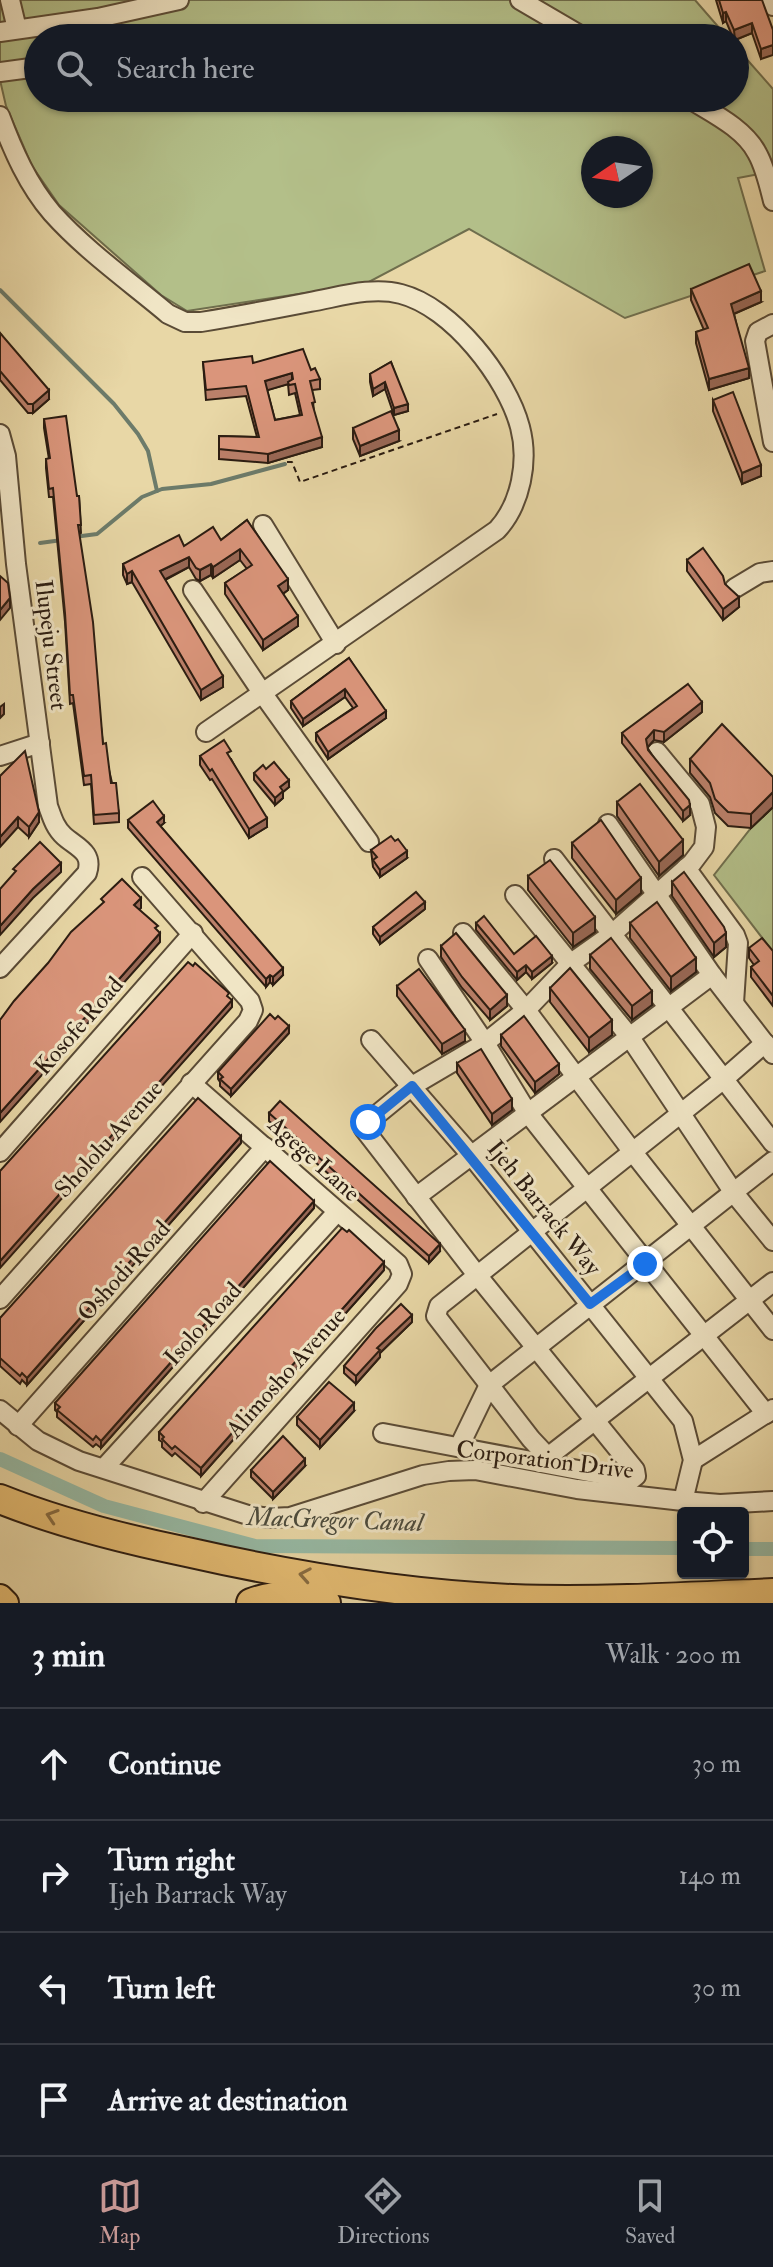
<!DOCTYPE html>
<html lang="en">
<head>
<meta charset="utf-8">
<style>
  body { margin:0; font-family:"IM FELL Double Pica",serif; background:#242831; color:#f1f3f6 }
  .controls { position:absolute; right:24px; bottom:24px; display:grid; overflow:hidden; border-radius:8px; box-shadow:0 2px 6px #0004 }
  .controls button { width:72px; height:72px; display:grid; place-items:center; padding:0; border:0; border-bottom:2px solid #363941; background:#171b24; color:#f1f3f6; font:40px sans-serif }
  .compass { position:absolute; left:581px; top:136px; width:72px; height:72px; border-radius:50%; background:#171b24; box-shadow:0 2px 6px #0004; rotate:257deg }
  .stop { position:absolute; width:24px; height:24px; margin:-18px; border:6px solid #1a73e8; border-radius:50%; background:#fff }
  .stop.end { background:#1a73e8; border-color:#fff; box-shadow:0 2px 8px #0008 }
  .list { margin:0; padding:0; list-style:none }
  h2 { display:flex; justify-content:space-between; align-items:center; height:104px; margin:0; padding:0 32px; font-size:34px }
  h2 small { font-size:26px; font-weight:400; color:#9ea1a6 }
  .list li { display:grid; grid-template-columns:52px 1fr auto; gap:24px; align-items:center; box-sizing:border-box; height:112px; padding:0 32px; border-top:2px solid #363941 }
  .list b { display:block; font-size:30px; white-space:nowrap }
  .list p { margin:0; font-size:26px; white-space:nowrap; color:#9ea1a6 }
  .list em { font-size:26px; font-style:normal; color:#9ea1a6 }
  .icon { flex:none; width:44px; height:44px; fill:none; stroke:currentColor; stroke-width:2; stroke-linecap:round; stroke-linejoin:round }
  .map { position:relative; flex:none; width:773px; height:1603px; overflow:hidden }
  .search { position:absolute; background:#171b24; box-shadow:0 2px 6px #0004; left:24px; right:24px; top:24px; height:88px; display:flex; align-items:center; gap:20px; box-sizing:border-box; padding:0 28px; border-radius:44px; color:#9ea1a6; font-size:30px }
  .sheet { height:552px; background:#171b24 }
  nav { display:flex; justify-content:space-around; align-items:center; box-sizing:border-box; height:112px; border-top:2px solid #363941; background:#171b24; font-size:22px; color:#9ea1a6 }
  nav a { display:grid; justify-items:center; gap:4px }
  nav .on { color:#c59692 }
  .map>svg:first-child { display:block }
</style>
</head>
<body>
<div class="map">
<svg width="773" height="1603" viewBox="0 0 773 1603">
  <rect width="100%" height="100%" fill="#e8d7a6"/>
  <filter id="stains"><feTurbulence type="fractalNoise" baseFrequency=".0025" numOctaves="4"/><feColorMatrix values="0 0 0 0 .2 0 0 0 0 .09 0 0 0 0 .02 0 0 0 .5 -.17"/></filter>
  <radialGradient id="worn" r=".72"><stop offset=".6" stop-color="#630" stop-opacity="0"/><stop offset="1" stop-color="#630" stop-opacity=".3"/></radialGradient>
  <g fill="#b3bf89" stroke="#6f6e4d" stroke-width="2" fill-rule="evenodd">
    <path d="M0 0H695L728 38H38V98H735V46L773 89V161L759 174 738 178 765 271 625 318 469 229 365 284 187 311 161 295 59 205 32 166 6 106 0 80ZM593 148H641V196H593Z"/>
    <polygon points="773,807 773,952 714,875 751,828"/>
  </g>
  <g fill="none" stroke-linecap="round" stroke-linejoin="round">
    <g stroke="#6c7b6a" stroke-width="4">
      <polyline points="0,290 114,404 138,434 148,451 157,491"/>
      <polyline points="74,537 97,534 142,497 162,489 211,484 285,464"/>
      <polyline points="40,543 62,540"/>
    </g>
    <g stroke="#97baa5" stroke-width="14">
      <polyline points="0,1459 104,1506 255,1546 683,1548"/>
      <polyline points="743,1549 773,1549"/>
    </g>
    <g stroke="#5a4b36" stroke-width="22">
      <g id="minor">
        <polyline points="10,0 17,29"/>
        <polyline points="520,0 585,38"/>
        <polyline points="771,0 773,6"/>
        <polyline points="0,32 98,18 179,0"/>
        <polyline points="0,72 38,67"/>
        <path d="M688 98C712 113 744 128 757 153 765 167 769 185 773 201"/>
        <path d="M0 116C13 151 28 185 52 213 86 251 130 282 168 314L185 322H201C238 316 274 309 310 302 339 297 372 286 401 294 452 307 507 378 520 427 529 461 521 504 497 530L206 732"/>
        <polyline points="773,324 758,332 755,341 773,442"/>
        <path d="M0 434 6 456 16 564 48 806C52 817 55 828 64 836 76 847 94 852 87 873L0 968"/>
        <polyline points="263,525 336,644"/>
        <polyline points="735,588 760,573 773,571"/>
        <polyline points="193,590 263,694 369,842"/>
        <polyline points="0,756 40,743"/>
        <polyline points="608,824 712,975 773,1054"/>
        <polyline points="554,859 773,1143"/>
        <polyline points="686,868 735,935 738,943 734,1003"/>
        <polyline points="515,895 629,1036 734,1193 773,1241"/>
        <polyline points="463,933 526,1010 632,1151 773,1330"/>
        <polyline points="428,959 485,1043 527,1112 766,1414"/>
        <polyline points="371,1040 470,1154 683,1421 693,1460 683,1501"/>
        <polyline points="191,1083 398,1264 402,1274 398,1284 203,1503"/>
        <polyline points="0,1152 193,933"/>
        <polyline points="416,1197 712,975"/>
        <polyline points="0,1299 248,1021 253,1010 250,1001 142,877"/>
        <polyline points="0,1410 38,1441 79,1461 248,1515 270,1518 290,1517 423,1475 449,1471 475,1470 577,1489 683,1501 720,1504 773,1501"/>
        <polyline points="18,1426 265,1147"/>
        <polyline points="383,1433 631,1480 636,1476 635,1470 477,1275 364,1129 368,1122 412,1086 485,1043 526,1010 571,963 612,934 692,863 704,847 706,827 700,804 657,752"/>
        <polyline points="459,1447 489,1385 773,1161"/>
        <polyline points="547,1456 531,1439 436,1316 439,1306 724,1079 765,1043"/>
        <polyline points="693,1460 773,1409"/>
        <polyline points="540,1463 773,1282"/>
        <polyline points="104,1468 337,1212"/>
      </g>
    </g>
    <g stroke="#2b1c11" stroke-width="28">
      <polyline id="major" points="0,1597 6,1603"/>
    </g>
    <g stroke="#2b1c11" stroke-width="32">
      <g id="highway">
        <path d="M0 1499C60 1523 124 1539 187 1552 293 1576 403 1594 512 1599 599 1602 686 1597 773 1593"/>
        <path d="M251 1603C274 1594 303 1593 326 1603"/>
      </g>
    </g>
    <polyline stroke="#2b1c11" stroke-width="2" stroke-dasharray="6 4" stroke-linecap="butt" points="287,462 292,462 300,482 497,414"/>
    <use href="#minor" stroke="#f0e5c5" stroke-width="18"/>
    <use href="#major" stroke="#e4bc73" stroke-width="24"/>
    <use href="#highway" stroke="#e4bc73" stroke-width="28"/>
  </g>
  <g fill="#bb806a" stroke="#2b1c11" stroke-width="2" fill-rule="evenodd">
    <polygon points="716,0 762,0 761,59 752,33 735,40 735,38 733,38 726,21 723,23"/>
    <polygon points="691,289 761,302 734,314 749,378 709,390 696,343 696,332 704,330 691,300"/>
    <polygon points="0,333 49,399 33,413 28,413 0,380"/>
    <path d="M203 362 253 363 311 370 320 379V389L312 390 314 412 322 447 268 463 219 459V436L257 437 246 396 206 400ZM288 384 289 395 295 393 300 415 275 420 267 390Z"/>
    <polygon points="391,362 408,411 394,415 385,389 373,396 370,382 370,374"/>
    <polygon points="713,400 761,476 742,484 713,411"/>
    <polygon points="44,419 77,496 79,496 81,533 79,534 103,744 119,813 119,822 94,824 91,784 84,785 73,703 70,704 65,622 53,497 49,497 46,468 46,459 49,459 44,428"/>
    <polygon points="353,428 399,441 360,456 353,439"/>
    <polygon points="247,520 288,590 283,594 298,626 263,650 225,594 225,583 247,569 240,560 213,578 211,575 200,581 196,579 189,567 165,580 223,687 201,700 132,582 127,584 123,575 123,564 184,546 221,540"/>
    <polygon points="687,560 739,607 723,620 687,571"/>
    <polygon points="349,658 386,718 328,759 316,741 316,733 353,708 345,697 303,726 291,708 291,701"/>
    <polygon points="702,712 664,742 654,740 647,747 690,815 683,821 622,743 622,733"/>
    <polygon points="200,756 231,759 267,827 249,838 212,779 210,780 200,765"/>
    <polygon points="690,759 773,777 773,807 751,828 728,826 715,813 710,797 690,773"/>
    <polygon points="266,769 289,787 283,792 283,798 275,805 254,780 254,773"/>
    <polygon points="0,776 39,822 29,837 18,827"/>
    <polygon points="617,802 683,855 659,876 617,816"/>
    <polygon points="128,820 164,823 160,826 283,975 273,985 270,982 266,987 128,828"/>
    <polygon points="572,843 641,893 616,914 572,858"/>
    <polygon points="371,850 407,858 380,877 373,867"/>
    <polygon points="528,876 595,932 573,947 528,890"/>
    <polygon points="672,882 726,947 714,957 672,896"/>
    <polygon points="425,909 380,944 373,934 373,927"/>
    <polygon points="476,923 514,954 552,963 532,979 526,972 517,980 476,930"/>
    <polygon points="630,923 696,972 671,991 630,938"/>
    <polygon points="441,946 507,1006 490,1020 462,988 441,957"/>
    <polygon points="749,948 773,951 773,1006 751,977 751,967 754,965 749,958"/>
    <polygon points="590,955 652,1005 632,1020 590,969"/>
    <polygon points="397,986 465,1041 442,1054 397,996"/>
    <polygon points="550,988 612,1035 589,1052 550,1002"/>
    <polygon points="289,1033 231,1096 220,1086 220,1082 218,1079 218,1072"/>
    <polygon points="501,1035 559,1074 535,1093 501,1046"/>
    <polygon points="457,1063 512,1110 492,1125 457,1073"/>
    <polygon points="269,1113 440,1251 429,1263 269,1121"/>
    <polygon points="241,1143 27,1385 22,1380 20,1384 0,1366 0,1318"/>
    <polygon points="314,1208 101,1448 96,1444 93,1447 57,1417 57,1412 55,1410 55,1403"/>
    <polygon points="384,1270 201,1476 175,1453 172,1456 162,1447 162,1442 159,1440 159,1432"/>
    <polygon points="412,1322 380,1353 380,1357 356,1384 344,1373 344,1366"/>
    <polygon points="354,1411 320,1448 297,1425 297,1417"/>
    <polygon points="305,1466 273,1499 251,1477 251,1470"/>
  </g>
  <g fill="#996856" stroke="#2b1c11" stroke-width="2">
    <polygon points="726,12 726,21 723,23 723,13"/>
    <polygon points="752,23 752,33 735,40 734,30"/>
    <polygon points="773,45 773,55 761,59 761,49"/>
    <polygon points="761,291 761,302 731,315 731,304"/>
    <polygon points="749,368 749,378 709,390 709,379"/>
    <polygon points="292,373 292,383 265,391 265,381"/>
    <polygon points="385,382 385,389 373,396 373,389"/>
    <polygon points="49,390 49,399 33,413 33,404"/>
    <polygon points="408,404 408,411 394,415 394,408"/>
    <polygon points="399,430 399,441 360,456 360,446"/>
    <polygon points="322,437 322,447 268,463 268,454"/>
    <polygon points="761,465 761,476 742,484 742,473"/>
    <polygon points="240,549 240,560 213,578 213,567"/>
    <polygon points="189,557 189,567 160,582 160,571"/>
    <polygon points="211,564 211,575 200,581 200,570"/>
    <polygon points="132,571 132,582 127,584 127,574"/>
    <polygon points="288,579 288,590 278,597 278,586"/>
    <polygon points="739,597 739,607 723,620 723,609"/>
    <polygon points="10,598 10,608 0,620 0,610"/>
    <polygon points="298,616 298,626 263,650 263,640"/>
    <polygon points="223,676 223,687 201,700 201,690"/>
    <polygon points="345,689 345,697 303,726 303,719"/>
    <polygon points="702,702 702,712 664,742 664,732"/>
    <polygon points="4,704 4,714 0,718 0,707"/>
    <polygon points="386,711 386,718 328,759 328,752"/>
    <polygon points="654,730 654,740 646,749 646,739"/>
    <polygon points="289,780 289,787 283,792 283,798 275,805 275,798 280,787"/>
    <polygon points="773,792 773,807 751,828 751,814"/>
    <polygon points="690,805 690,815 683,821 683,811"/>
    <polygon points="39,812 39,822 29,837 29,827"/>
    <polygon points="164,816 164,823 157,829 157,822"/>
    <polygon points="18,817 18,827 0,847 0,837"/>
    <polygon points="267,818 267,827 249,838 249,829"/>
    <polygon points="683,840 683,855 659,876 659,862"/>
    <polygon points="407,851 407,858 380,877 380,870"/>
    <polygon points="61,863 61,872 33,898 0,935 0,926 33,889"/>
    <polygon points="641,878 641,893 616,914 616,900"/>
    <polygon points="141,898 141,908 134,914 134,905"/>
    <polygon points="425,902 425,909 380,944 380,937"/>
    <polygon points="595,917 595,932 573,947 573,933"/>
    <polygon points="160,933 160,942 0,1122 0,1113"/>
    <polygon points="726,933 726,947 714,957 714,943"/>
    <polygon points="552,956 552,963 532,979 532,972"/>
    <polygon points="696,958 696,972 671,991 671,977"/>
    <polygon points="526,965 526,972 517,980 517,972"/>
    <polygon points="283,968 283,975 273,985 273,977"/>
    <polygon points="270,975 270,982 266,987 266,979"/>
    <polygon points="652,991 652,1005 632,1020 632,1006"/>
    <polygon points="507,995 507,1006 490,1020 490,1010"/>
    <polygon points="232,1000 232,1007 0,1268 0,1261"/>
    <polygon points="612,1020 612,1035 589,1052 589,1038"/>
    <polygon points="289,1026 289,1033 231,1096 231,1089"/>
    <polygon points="465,1030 465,1041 442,1054 442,1044"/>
    <polygon points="559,1064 559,1074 535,1093 535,1082"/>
    <polygon points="512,1099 512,1110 492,1125 492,1114"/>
    <polygon points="241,1136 241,1143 27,1385 27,1378"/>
    <polygon points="314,1201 314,1208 101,1448 101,1441"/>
    <polygon points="440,1244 440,1251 429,1263 429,1256"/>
    <polygon points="384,1262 384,1270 201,1476 201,1468"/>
    <polygon points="412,1315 412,1322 380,1353 380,1357 356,1384 356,1376 377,1348"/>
    <polygon points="354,1403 354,1411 320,1448 320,1440"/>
    <polygon points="305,1459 305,1466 273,1499 273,1492"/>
  </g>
  <g fill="#da957b" stroke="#2b1c11" stroke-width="2" fill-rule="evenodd">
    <polygon points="719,0 762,0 773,30 773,45 761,49 752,23 734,30 726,12 723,13"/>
    <polygon points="749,264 761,291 731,304 749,368 709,379 696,332 708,328 691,289"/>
    <polygon points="0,333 49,390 33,404 28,404 0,371"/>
    <path d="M303 349 311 370 315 368 320 379 310 381 315 402 312 403 322 437 268 454 219 449V436L259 437 246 386 206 390 203 362 252 356 253 363ZM292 373 293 379 288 382 289 385 295 384 302 415 275 420 265 381Z"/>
    <polygon points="391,362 408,404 394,408 385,382 373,389 370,374"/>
    <polygon points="733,392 761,465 742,473 713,400"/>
    <polygon points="391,411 399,430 360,446 353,428"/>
    <polygon points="66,416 77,496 79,496 81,525 78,525 93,622 103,744 106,743 111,783 116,783 119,813 94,815 91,775 84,776 73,695 70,695 65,613 53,488 49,489 46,459 50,458 44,419"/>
    <polygon points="247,520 288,579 278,586 298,616 263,640 225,583 252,565 240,549 213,567 211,564 200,570 196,568 189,557 160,571 223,676 201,690 132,571 127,574 123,564 179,535 184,546 213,527 221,540"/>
    <polygon points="703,548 723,576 725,584 739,597 723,609 687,560"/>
    <polygon points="0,576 8,583 10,598 0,610"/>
    <polygon points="349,658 386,711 328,752 316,733 357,706 345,689 303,719 291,701"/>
    <polygon points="688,684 702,702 664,732 654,730 646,739 648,750 689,800 690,805 683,811 622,733"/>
    <polygon points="722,724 773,777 773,792 751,814 728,812 715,799 710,783 690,759"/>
    <polygon points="224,740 231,751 227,753 267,818 249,829 212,769 210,771 200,756"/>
    <polygon points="25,751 39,812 29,827 18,817 0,837 0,776"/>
    <polygon points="274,762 289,780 280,787 283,791 275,798 254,773 263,765 266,769"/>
    <polygon points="640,784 683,840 659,862 617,802"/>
    <polygon points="153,801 164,816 157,822 283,968 273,977 270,975 266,979 128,820"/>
    <polygon points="601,820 641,878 616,900 572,843"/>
    <polygon points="391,836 395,841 398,839 407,851 380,870 373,860 377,857 371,850"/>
    <polygon points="40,842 61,863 33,889 0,926 0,889 16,871 13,869"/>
    <polygon points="550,860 595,917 573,933 528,876"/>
    <polygon points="684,872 724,927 726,933 714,943 672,882"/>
    <polygon points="122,879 141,898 134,905 158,926 155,928 160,933 0,1113 0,1020 14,1001 48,963 71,932 104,902 101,899"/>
    <polygon points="416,892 425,902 380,937 373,927"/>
    <polygon points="657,902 696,958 671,977 630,923"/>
    <polygon points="484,916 514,954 536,936 552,956 532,972 526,965 517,972 476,923"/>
    <polygon points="456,933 507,995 490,1010 462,977 441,946"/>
    <polygon points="611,938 652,991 632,1006 590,955"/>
    <polygon points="762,938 773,951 773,996 751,967 759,961 749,948"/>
    <polygon points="188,962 193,966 195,963 229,993 227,996 232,1000 0,1261 0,1171"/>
    <polygon points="570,968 612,1020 589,1038 550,988"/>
    <polygon points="419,969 465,1030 442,1044 397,986"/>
    <polygon points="270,1014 275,1019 278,1016 289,1026 231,1089 220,1079 223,1077 218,1072"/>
    <polygon points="524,1016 559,1064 535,1082 501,1035"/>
    <polygon points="481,1049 512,1099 492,1114 457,1063"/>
    <polygon points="198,1098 241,1136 27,1378 22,1373 20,1376 0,1358 0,1318"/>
    <polygon points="280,1101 440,1244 429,1256 269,1113"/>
    <polygon points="270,1161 314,1201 101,1441 96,1436 93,1440 57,1410 60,1407 55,1403"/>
    <polygon points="342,1228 347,1232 349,1230 384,1262 201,1468 175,1446 172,1449 162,1439 164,1437 159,1432"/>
    <polygon points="401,1304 412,1315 377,1348 380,1350 356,1376 344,1366 376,1328"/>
    <polygon points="329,1382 354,1403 320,1440 297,1417"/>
    <polygon points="283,1436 305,1459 273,1492 251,1470"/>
  </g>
  <defs><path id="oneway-chevron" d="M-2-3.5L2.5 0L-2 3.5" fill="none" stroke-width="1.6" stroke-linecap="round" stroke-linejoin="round" transform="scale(2)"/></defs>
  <g stroke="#886c42">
    <use href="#oneway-chevron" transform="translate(52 1516) rotate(-162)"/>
    <use href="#oneway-chevron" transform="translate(305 1575) rotate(-170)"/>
  </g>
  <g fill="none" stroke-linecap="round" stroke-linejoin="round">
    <polyline stroke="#1a73e8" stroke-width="10" points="368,1122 412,1086 590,1304 645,1264"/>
  </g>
  <g text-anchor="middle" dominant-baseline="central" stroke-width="6" stroke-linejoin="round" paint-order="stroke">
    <g font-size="24" fill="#2b1c11" stroke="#f0e5c5">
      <text transform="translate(51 645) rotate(83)">Ilupeju Street</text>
      <text transform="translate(79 1026) rotate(-49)">Kosofe Road</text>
      <text transform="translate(109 1139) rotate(-48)">Shololu Avenue</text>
      <text transform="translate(314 1159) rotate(42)">Agege Lane</text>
      <text transform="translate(544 1208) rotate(51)">Ijeh Barrack Way</text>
      <text transform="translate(124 1271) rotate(-48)">Oshodi Road</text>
      <text transform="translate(203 1324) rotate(-48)">Isolo Road</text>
      <text transform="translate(286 1373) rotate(-48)">Alimosho Avenue</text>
      <text transform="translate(545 1460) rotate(7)">Corporation Drive</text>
    </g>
    <g font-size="26" font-style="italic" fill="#4b4b3d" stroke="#f0e5c5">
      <text transform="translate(335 1520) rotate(2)">MacGregor Canal</text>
    </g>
  </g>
  <rect width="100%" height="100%" filter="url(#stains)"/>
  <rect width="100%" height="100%" fill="url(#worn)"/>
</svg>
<div class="controls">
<button><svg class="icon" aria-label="locate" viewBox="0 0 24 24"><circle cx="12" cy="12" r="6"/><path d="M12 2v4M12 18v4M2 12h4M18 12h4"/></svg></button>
</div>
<svg class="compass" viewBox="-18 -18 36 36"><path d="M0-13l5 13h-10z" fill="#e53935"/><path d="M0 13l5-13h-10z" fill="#9ea1a6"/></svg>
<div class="stop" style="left:368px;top:1122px"></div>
<div class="stop end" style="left:645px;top:1264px"></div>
<div class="search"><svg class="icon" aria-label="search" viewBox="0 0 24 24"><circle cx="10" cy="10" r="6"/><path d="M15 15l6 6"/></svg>Search here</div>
</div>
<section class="sheet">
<h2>3 min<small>Walk · 200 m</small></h2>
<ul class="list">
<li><svg class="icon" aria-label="ahead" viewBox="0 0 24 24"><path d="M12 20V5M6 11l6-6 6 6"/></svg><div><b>Continue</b></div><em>30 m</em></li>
<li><svg class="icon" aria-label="right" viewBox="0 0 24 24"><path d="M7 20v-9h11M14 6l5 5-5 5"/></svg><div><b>Turn right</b><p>Ijeh Barrack Way</p></div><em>140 m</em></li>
<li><svg class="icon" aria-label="left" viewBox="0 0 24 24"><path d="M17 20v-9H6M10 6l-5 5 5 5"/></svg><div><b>Turn left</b></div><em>30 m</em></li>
<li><svg class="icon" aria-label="arrive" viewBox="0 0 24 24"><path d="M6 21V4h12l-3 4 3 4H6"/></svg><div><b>Arrive at destination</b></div></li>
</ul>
</section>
<nav>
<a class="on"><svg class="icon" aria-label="map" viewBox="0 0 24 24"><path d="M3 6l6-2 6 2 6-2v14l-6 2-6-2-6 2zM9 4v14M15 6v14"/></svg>Map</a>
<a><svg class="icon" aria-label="directions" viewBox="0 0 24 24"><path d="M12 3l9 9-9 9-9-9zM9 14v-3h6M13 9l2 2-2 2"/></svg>Directions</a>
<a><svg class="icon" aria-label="saved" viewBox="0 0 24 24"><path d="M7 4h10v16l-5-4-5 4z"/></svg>Saved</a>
</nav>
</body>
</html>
